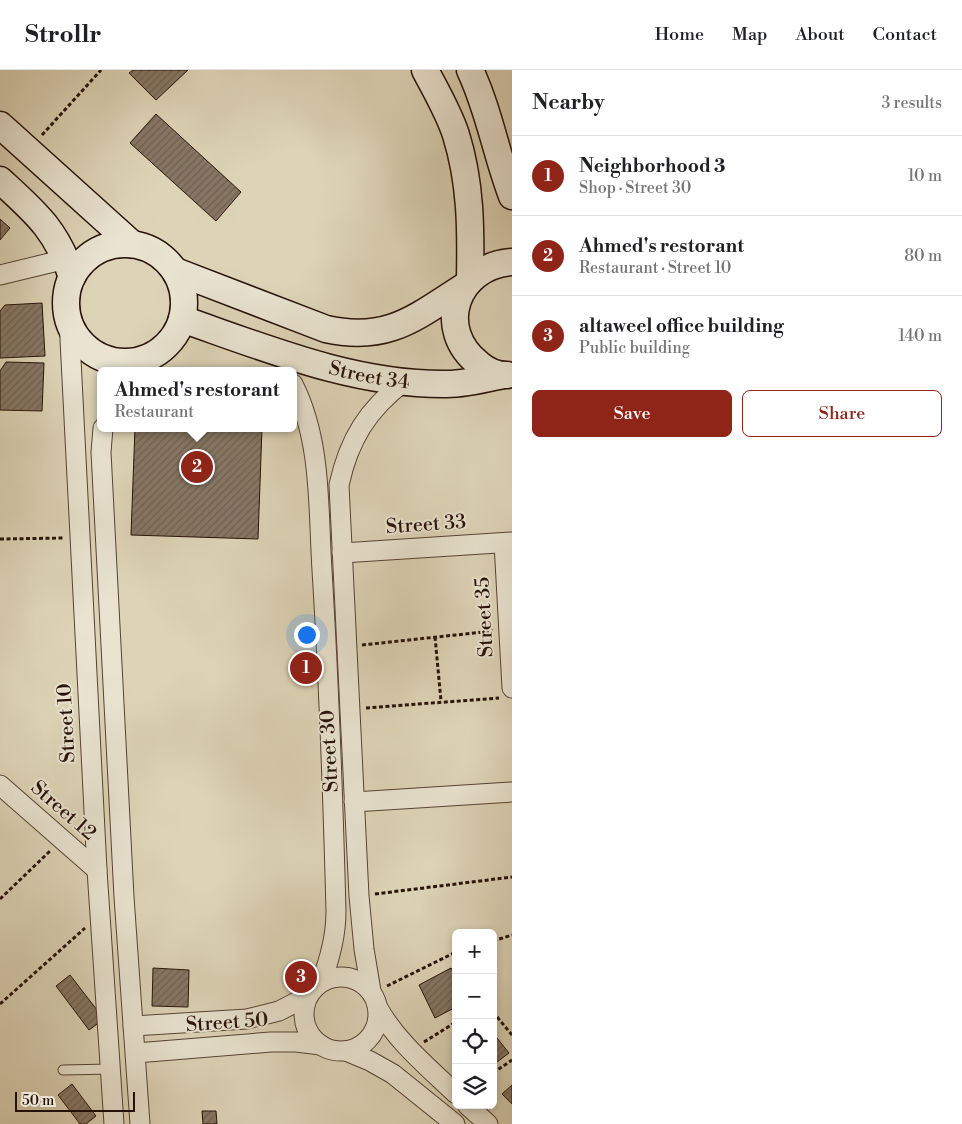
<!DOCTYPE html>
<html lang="en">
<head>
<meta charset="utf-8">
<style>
  body { margin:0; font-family:"Libre Bodoni",serif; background:#f2f2f2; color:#202124 }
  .controls { position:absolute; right:15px; bottom:15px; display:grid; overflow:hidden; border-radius:8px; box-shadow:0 2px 8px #0003 }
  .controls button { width:45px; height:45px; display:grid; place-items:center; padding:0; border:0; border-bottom:1px solid #e0e0e0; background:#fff; color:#202124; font:25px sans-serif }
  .scale { position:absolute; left:15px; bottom:12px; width:120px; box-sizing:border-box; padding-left:5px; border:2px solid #27120a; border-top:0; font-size:14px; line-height:18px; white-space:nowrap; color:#27120a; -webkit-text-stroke:4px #e9e3d0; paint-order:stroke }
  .you { position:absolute; left:306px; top:564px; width:18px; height:18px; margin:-12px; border:4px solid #fff; border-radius:50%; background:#1a73e8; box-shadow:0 0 0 8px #1a73e833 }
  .badge { display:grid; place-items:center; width:32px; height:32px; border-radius:50%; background:#8f2418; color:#fff; font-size:16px; font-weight:700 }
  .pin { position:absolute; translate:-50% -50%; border:2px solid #fff; box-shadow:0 1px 5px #0006 }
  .popup { position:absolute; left:97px; top:297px; width:200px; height:65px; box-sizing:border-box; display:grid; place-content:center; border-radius:8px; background:#fff; filter:drop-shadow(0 1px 4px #0005); font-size:16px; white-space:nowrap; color:#757577 }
  .popup b { font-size:19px; color:#202124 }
  .popup::after { content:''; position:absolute; left:50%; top:100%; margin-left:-10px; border:10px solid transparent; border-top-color:#fff }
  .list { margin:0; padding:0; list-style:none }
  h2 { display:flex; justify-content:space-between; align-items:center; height:65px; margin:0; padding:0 20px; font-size:21px }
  h2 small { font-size:16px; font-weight:400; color:#757577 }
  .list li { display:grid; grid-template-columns:32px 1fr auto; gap:15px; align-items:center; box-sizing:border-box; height:80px; padding:0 20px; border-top:1px solid #e0e0e0 }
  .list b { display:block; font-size:19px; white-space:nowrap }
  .list p { margin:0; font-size:16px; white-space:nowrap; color:#757577 }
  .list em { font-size:16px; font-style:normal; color:#757577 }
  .actions { display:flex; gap:10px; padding:15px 20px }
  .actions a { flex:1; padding:11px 0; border:1px solid #8f2418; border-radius:8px; text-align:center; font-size:18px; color:#8f2418 }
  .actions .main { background:#8f2418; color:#fff }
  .icon { flex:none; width:28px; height:28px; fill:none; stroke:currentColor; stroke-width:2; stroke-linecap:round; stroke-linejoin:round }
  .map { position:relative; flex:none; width:512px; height:1054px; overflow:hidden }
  header { display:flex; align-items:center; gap:30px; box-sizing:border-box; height:70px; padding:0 25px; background:#fff; border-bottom:1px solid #e0e0e0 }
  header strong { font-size:24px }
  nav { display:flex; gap:28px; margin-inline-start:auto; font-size:18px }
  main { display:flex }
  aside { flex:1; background:#fff }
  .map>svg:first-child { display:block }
</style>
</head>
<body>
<header>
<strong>Strollr</strong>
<nav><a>Home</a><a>Map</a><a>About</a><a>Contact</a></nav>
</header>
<main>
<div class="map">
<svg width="512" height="1054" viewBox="0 0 512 1054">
  <defs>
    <pattern id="building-hatch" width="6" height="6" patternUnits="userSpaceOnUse" patternTransform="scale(1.25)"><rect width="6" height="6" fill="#867764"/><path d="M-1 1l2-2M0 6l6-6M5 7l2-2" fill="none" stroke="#6e6051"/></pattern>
  </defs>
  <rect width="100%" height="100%" fill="#ddd4b7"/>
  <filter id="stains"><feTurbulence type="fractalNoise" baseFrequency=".004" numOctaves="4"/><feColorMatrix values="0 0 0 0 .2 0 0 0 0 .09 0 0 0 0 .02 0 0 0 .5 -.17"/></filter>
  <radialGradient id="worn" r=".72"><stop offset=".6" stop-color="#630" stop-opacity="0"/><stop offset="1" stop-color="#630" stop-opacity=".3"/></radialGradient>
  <g fill="url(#building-hatch)" stroke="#27120a">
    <polygon points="133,0 188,0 156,30 129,3"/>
    <polygon points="156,44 241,122 216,151 130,73"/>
    <polygon points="0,149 10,158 0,170"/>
    <polygon points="42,233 45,286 0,288 0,241 5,235"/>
    <polygon points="6,292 44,293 42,341 0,340 0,301"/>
    <polygon points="135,358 262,358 258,469 131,465"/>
    <polygon points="153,898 189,900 188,937 152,936"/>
    <polygon points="451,898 456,908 456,937 435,948 419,915"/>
    <polygon points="70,905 104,949 89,960 56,916"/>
    <polygon points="493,963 509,983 493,995"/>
    <polygon points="72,1014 96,1046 86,1054 80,1054 58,1025"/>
    <polygon points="512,1015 512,1034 502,1024"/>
    <polygon points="202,1041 216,1041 217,1054 203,1054"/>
  </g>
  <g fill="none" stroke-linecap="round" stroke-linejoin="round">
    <g stroke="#544235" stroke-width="11">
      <polyline id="lane" points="63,1000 111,999"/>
    </g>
    <g stroke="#544235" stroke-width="21">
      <g id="street">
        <polyline points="0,205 66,189"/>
        <polyline points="69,250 97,800 114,1054"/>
        <polyline points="124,301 128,292"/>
        <path d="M293 314C322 371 318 438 322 500 329 614 333 727 336 841 336 866 330 889 321 912"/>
        <polyline points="103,358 101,382 124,827 140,1054"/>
        <polyline points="504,473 512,618"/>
        <polyline points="342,483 512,472"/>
        <polyline points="0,715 97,800"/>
        <polyline points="354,732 512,722"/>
        <circle cx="341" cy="944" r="37"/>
        <path d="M371 921 364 879 359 826 339 415C349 369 368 339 405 311"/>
        <path d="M378 938C397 972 429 998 456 1024"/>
        <polyline points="133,956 247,949 279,941 308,926"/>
        <polyline points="346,981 370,991 393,1004 455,1054"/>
        <polyline points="136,983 271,972 296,972 321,975"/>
        <polyline points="467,1035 488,1054"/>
      </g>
    </g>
    <g stroke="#27120a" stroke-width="29">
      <g id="secondary">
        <path d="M425 0C436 21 449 43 456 65 471 113 471 160 470 209"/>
        <path d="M470 0C489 40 496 84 512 126"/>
        <polyline points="0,55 132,174"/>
        <path d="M0 110C35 142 57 160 72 207"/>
        <circle cx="125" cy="233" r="59"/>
        <path d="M175 201 326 259C388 273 416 247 465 216"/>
        <path id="s1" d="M182 249C268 279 355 315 447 314 466 314 485 309 503 305"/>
        <path d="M507 305C497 305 486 300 479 294 434 259 456 196 512 192"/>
      </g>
    </g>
    <g stroke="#27120a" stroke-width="3" stroke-dasharray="4 2.5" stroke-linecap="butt">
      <polyline points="42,65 101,0"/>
      <polyline points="0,469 64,468"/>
      <polyline points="435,567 441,631"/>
      <polyline points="362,575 493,561"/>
      <polyline points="366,638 499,628"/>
      <polyline points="375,824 512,807"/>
      <polyline points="0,829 50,781"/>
      <polyline points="493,871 512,865"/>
      <polyline points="453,883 456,888"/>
      <polyline points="387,916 456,882"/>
      <polyline points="0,934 85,858"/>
      <polyline points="493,942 512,965"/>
      <polyline points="424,972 456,952"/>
      <polyline points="493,1003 512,990"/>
    </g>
    <use href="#lane" stroke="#e9e3d0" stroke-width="9"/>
    <use href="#street" stroke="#e9e3d0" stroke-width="19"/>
    <use href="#secondary" stroke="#e9e3d0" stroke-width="26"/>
  </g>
  <g text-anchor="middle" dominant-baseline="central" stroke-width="4" stroke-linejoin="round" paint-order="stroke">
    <g font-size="20" fill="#27120a" stroke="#e9e3d0">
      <text stroke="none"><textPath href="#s1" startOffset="196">Street 34</textPath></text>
      <text transform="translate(426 455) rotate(-4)">Street 33</text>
      <text transform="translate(485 547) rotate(-93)">Street 35</text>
      <text transform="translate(67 653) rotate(-93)">Street 10</text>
      <text transform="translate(330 681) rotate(-93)">Street 30</text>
      <text transform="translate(63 741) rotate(41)">Street 12</text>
      <text transform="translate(227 953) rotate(-4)">Street 50</text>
    </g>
  </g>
  <rect width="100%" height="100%" filter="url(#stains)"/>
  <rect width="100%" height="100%" fill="url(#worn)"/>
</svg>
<div class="controls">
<button>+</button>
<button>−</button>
<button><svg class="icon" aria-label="locate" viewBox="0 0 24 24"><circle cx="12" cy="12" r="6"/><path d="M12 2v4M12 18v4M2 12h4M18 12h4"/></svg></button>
<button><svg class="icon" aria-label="layers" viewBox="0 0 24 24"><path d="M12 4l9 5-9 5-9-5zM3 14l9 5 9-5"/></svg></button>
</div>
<div class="scale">50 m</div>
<div class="you"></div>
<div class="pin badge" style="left:306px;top:598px">1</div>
<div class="pin badge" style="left:197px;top:397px">2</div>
<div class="popup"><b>Ahmed's restorant</b>Restaurant</div>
<div class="pin badge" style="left:301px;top:907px">3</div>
</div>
<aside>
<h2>Nearby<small>3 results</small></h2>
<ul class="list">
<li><span class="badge">1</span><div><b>Neighborhood 3</b><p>Shop · Street 30</p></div><em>10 m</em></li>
<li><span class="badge">2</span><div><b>Ahmed's restorant</b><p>Restaurant · Street 10</p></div><em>80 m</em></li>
<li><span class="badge">3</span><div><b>altaweel office building</b><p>Public building</p></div><em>140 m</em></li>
</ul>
<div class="actions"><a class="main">Save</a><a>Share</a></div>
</aside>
</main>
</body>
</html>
